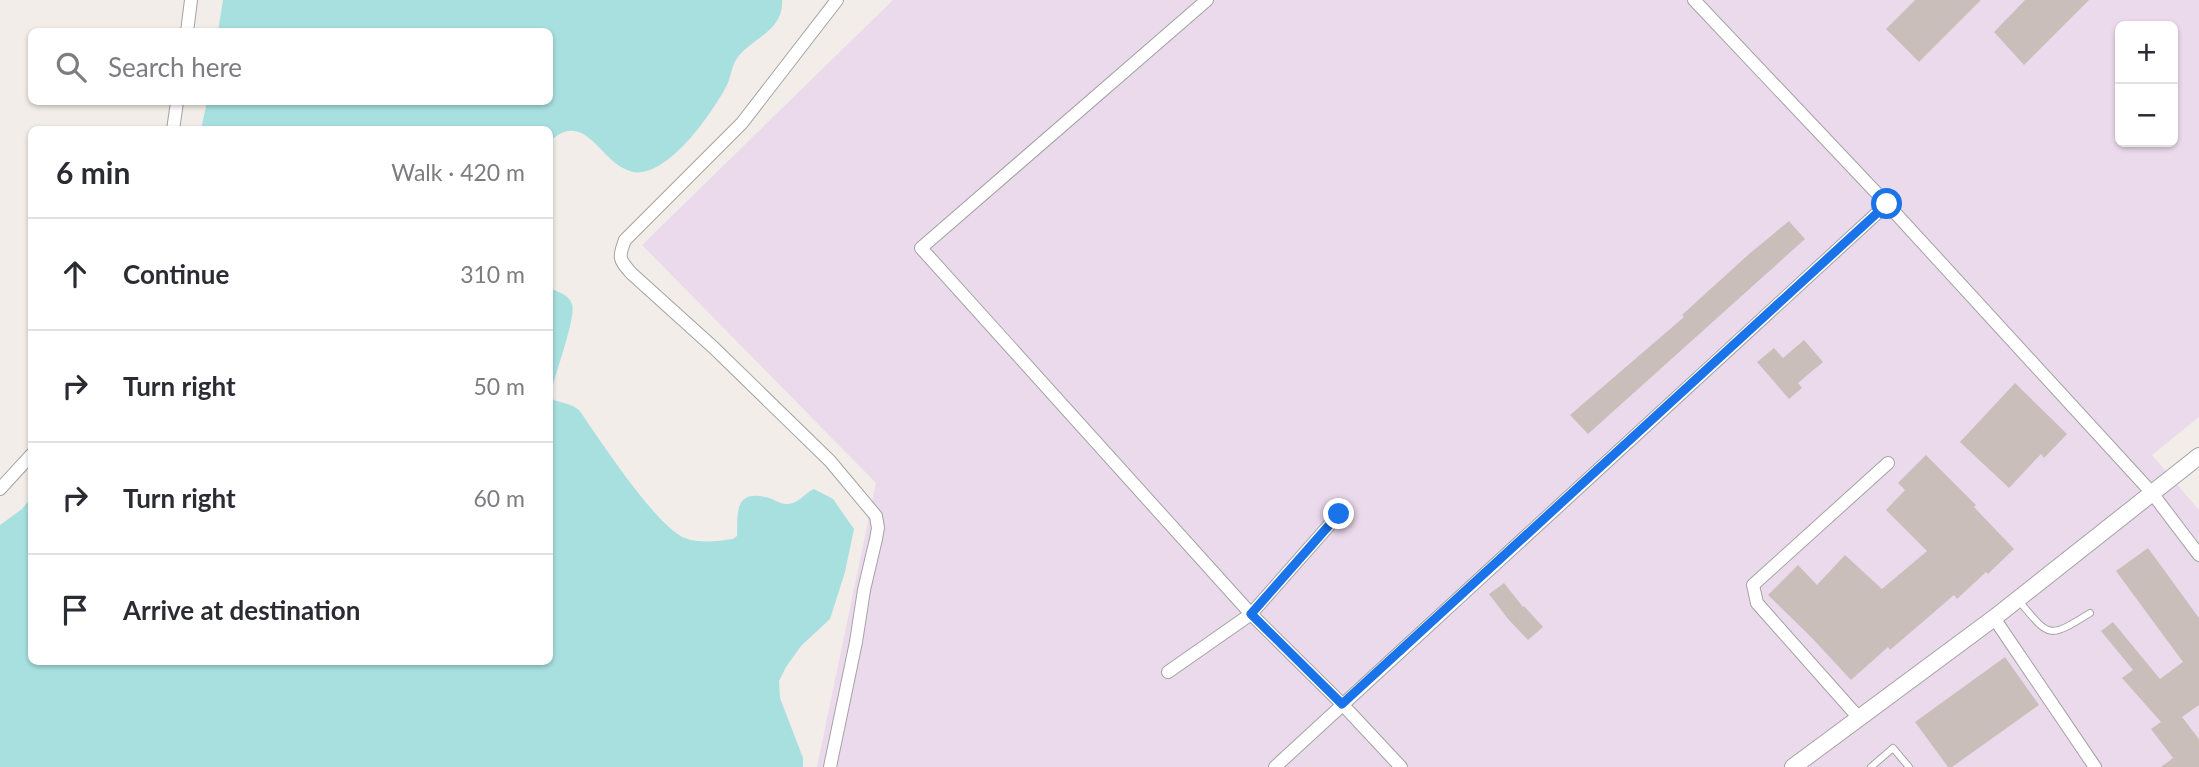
<!DOCTYPE html>
<html lang="en">
<head>
<meta charset="utf-8">
<style>
  body { margin:0; font-family:Lato,sans-serif; background:#f7f7f7; color:#2b2b33 }
  .controls { position:absolute; right:21px; top:21px; display:grid; overflow:hidden; border-radius:10px; box-shadow:0 2px 5px #0004 }
  .controls button { width:63px; height:63px; display:grid; place-items:center; padding:0; border:0; border-bottom:2px solid #e1e1e2; background:#fff; color:#2b2b33; font:35px sans-serif }
  .stop { position:absolute; width:21px; height:21px; margin:-16px; border:5px solid #1a73e8; border-radius:50%; background:#fff }
  .stop.end { background:#1a73e8; border-color:#fff; box-shadow:0 2px 7px #0008 }
  .list { margin:0; padding:0; list-style:none }
  h2 { display:flex; justify-content:space-between; align-items:center; height:91px; margin:0; padding:0 28px; font-size:30px }
  h2 small { font-size:23px; font-weight:400; color:#7c7c81 }
  .list li { display:grid; grid-template-columns:46px 1fr auto; gap:21px; align-items:center; box-sizing:border-box; height:112px; padding:0 28px; border-top:2px solid #e1e1e2 }
  .list b { display:block; font-size:26px; white-space:nowrap }
  .list em { font-size:23px; font-style:normal; color:#7c7c81 }
  .icon { flex:none; width:38px; height:38px; fill:none; stroke:currentColor; stroke-width:2; stroke-linecap:round; stroke-linejoin:round }
  .map { position:relative; flex:none; width:2199px; height:767px; overflow:hidden }
  .search { position:absolute; background:#fff; box-shadow:0 2px 5px #0004; left:28px; top:28px; width:525px; height:77px; display:flex; align-items:center; gap:18px; box-sizing:border-box; padding:0 24px; border-radius:10px; color:#7c7c81; font-size:26px }
  .panel { position:absolute; background:#fff; box-shadow:0 2px 5px #0004; left:28px; top:126px; width:525px; height:539px; border-radius:10px }
  .map>svg:first-child { display:block }
</style>
</head>
<body>
<div class="map">
<svg width="2199" height="767" viewBox="0 0 2199 767">
  <rect width="100%" height="100%" fill="#f2ede8"/>
  <path fill="#ebdaeb" fill-rule="evenodd" d="M893 0H2199V417L2152 455 2199 510V767H817L876 483 642 245ZM2120 26H2173V142H2120Z"/>
  <g fill="#a8e0e0">
    <path d="M223 0H782C784 32 750 38 736 60 731 68 731 77 727 85 713 112 668 178 633 172 600 165 587 108 550 141V130L201 129 207 102H550V32L218 31Z"/>
    <path d="M550 288C558 292 568 294 572 304 577 316 553 379 550 397 557 404 568 401 579 410 598 437 657 528 685 538 700 544 718 541 733 539L737 536C738 516 733 490 765 497 773 498 779 504 786 504 798 505 804 493 814 489L833 499 854 529 845 572 830 619 801 646 786 667 779 681 780 698 803 758V767H0V525L22 509 31 498 32 662H550Z"/>
  </g>
  <g fill="#cabebb">
    <polygon points="1915,0 1981,0 1919,62 1886,29"/>
    <polygon points="2025,0 2089,0 2024,65 1994,32"/>
    <polygon points="1789,221 1805,239 1588,434 1570,415 1684,317 1682,315 1749,254"/>
    <polygon points="1804,340 1823,362 1798,383 1802,388 1789,399 1757,362 1774,348 1783,358"/>
    <polygon points="2015,383 2067,434 2044,458 2041,454 2009,488 1960,442"/>
    <polygon points="1926,455 1976,505 1974,507 2014,549 1988,574 1986,572 1957,599 1954,595 1890,650 1888,647 1851,680 1811,637 1768,595 1798,565 1817,585 1845,555 1882,589 1927,551 1886,510 1905,490 1898,483"/>
    <polygon points="2148,548 2199,618 2199,705 2182,717 2199,739 2199,767 2161,767 2173,758 2151,729 2161,722 2122,678 2133,670 2101,631 2113,622 2160,679 2183,662 2116,571"/>
    <polygon points="1504,583 1523,607 1524,606 1543,627 1528,640 1508,619 1489,594"/>
    <polygon points="2005,657 2039,705 1952,767 1948,767 1915,722"/>
  </g>
  <g fill="none" stroke-linecap="round" stroke-linejoin="round">
    <g stroke="#a3a3a3" stroke-width="8">
      <g id="service">
        <path d="M2019 601C2050 638 2048 639 2090 613"/>
        <polyline points="1871,767 1893,748 1909,767"/>
      </g>
    </g>
    <g stroke="#a3a3a3" stroke-width="14">
      <g id="minor">
        <polyline points="1207,0 921,248 1251,614 1342,704 1401,767"/>
        <polyline points="1694,0 1887,204 2152,493 2199,555"/>
        <polyline points="187,32 191,0"/>
        <polyline points="173,130 177,102"/>
        <polyline points="0,489 32,454"/>
        <polyline points="1994,618 2095,767"/>
        <polyline points="1168,672 1251,614 1339,514"/>
        <polyline points="1859,718 1757,603 1753,585 1888,463"/>
        <path d="M830 767 856 642 864 590 876 539 878 528 876 516 830 461 714 348 631 273C619 259 618 258 625 240L742 123 837 0"/>
        <polyline points="1275,767 1887,204"/>
      </g>
    </g>
    <g stroke="#a3a3a3" stroke-width="18">
      <polyline id="tertiary" points="1793,767 1994,618 2199,456"/>
    </g>
    <use href="#service" stroke="#fff" stroke-width="6"/>
    <use href="#minor" stroke="#fff" stroke-width="12"/>
    <use href="#tertiary" stroke="#fff" stroke-width="16"/>
  </g>
  <g fill="none" stroke-linecap="round" stroke-linejoin="round">
    <polyline stroke="#1a73e8" stroke-width="9" points="1339,514 1251,614 1342,704 1887,204"/>
  </g>
</svg>
<div class="controls">
<button>+</button>
<button>−</button>
</div>
<div class="stop" style="left:1887px;top:204px"></div>
<div class="stop end" style="left:1339px;top:514px"></div>
<div class="search"><svg class="icon" aria-label="search" viewBox="0 0 24 24"><circle cx="10" cy="10" r="6"/><path d="M15 15l6 6"/></svg>Search here</div>
<section class="panel">
<h2>6 min<small>Walk · 420 m</small></h2>
<ul class="list">
<li><svg class="icon" aria-label="ahead" viewBox="0 0 24 24"><path d="M12 20V5M6 11l6-6 6 6"/></svg><div><b>Continue</b></div><em>310 m</em></li>
<li><svg class="icon" aria-label="right" viewBox="0 0 24 24"><path d="M7 20v-9h11M14 6l5 5-5 5"/></svg><div><b>Turn right</b></div><em>50 m</em></li>
<li><svg class="icon" aria-label="right" viewBox="0 0 24 24"><path d="M7 20v-9h11M14 6l5 5-5 5"/></svg><div><b>Turn right</b></div><em>60 m</em></li>
<li><svg class="icon" aria-label="arrive" viewBox="0 0 24 24"><path d="M6 21V4h12l-3 4 3 4H6"/></svg><div><b>Arrive at destination</b></div></li>
</ul>
</section>
</div>
</body>
</html>
